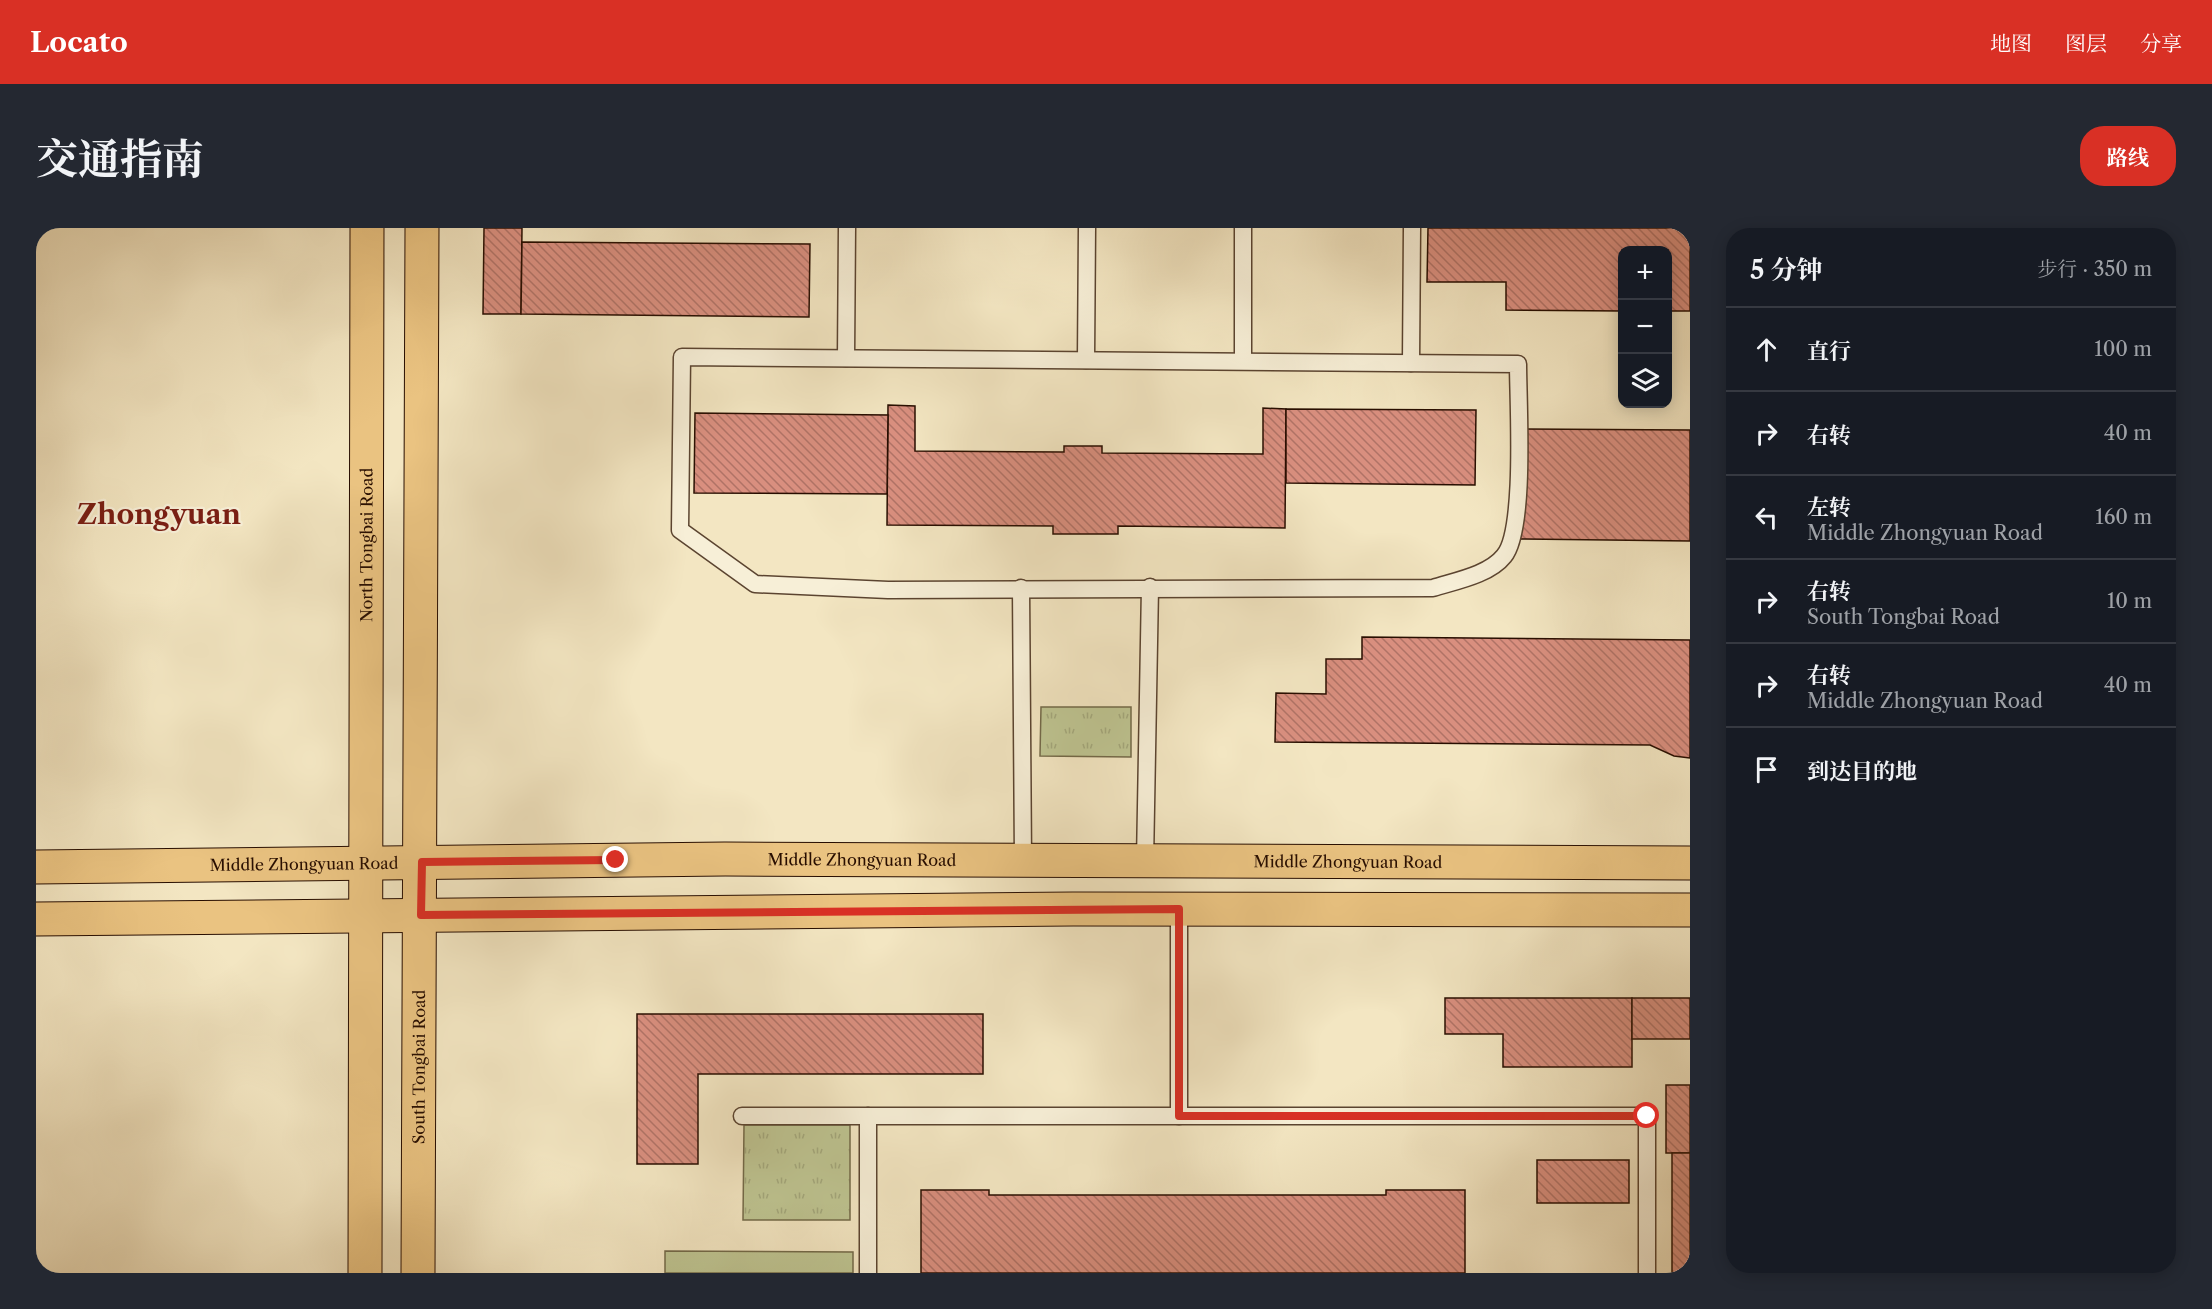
<!DOCTYPE html>
<html lang="zh">
<head>
<meta charset="utf-8">
<style>
  body { margin:0; font-family:"Libre Caslon Text","Noto Serif SC",serif; background:#242831; color:#f1f3f6 }
  .controls { position:absolute; right:18px; top:18px; display:grid; overflow:hidden; border-radius:12px; box-shadow:0 3px 15px #0003 }
  .controls button { width:54px; height:54px; display:grid; place-items:center; padding:0; border:0; border-bottom:2px solid #363941; background:#171b24; color:#f1f3f6; font:30px sans-serif }
  .stop { position:absolute; width:18px; height:18px; margin:-14px; border:4px solid #d93025; border-radius:50%; background:#fff }
  .stop.end { background:#d93025; border-color:#fff; box-shadow:0 2px 6px #0008 }
  .list { margin:0; padding:0; list-style:none }
  h2 { display:flex; justify-content:space-between; align-items:center; height:78px; margin:0; padding:0 24px; font-size:26px }
  h2 small { font-size:20px; font-weight:400; color:#9ea1a6 }
  .list li { display:grid; grid-template-columns:39px 1fr auto; gap:18px; align-items:center; box-sizing:border-box; height:84px; padding:0 24px; border-top:2px solid #363941 }
  .list b { display:block; font-size:22px; white-space:nowrap }
  .list p { margin:0; font-size:20px; white-space:nowrap; color:#9ea1a6 }
  .list em { font-size:20px; font-style:normal; color:#9ea1a6 }
  .icon { flex:none; width:33px; height:33px; fill:none; stroke:currentColor; stroke-width:2; stroke-linecap:round; stroke-linejoin:round }
  .map { position:relative; flex:none; width:1654px; height:1045px; overflow:hidden; border-radius:24px }
  header { display:flex; align-items:center; gap:36px; box-sizing:border-box; height:84px; padding:0 30px; background:#d93025; color:#fff }
  header strong { font-size:28px }
  nav { display:flex; gap:33px; margin-inline-start:auto; font-size:21px }
  .intro { display:flex; align-items:center; justify-content:space-between; box-sizing:border-box; height:144px; padding:0 36px }
  h1 { margin:0; font-size:42px }
  .button { padding:15px 27px; border-radius:24px; background:#d93025; color:#fff; font-size:21px; font-weight:700 }
  main { display:flex; gap:36px; padding:0 36px }
  aside { flex:1; background:#171b24; border-radius:24px; box-shadow:0 3px 15px #0003 }
  .map>svg:first-child { display:block }
</style>
</head>
<body>
<header>
<strong>Locato</strong>
<nav><a>地图</a><a>图层</a><a>分享</a></nav>
</header>
<div class="intro"><h1>交通指南</h1><a class="button">路线</a></div>
<main>
<div class="map">
<svg width="1654" height="1045" viewBox="0 0 1654 1045">
  <defs>
    <pattern id="grass-tufts" width="24" height="20" patternUnits="userSpaceOnUse" patternTransform="scale(1.5)"><rect width="24" height="20" fill="#bec491"/><path d="M3 7l-1-3M5 7V3M7 7l1-3M15 17l-1-3M17 17v-4M19 17l1-3" fill="none" stroke="#a3a77b"/></pattern>
    <pattern id="building-back-hatch" width="6" height="6" patternUnits="userSpaceOnUse" patternTransform="scale(1.5)"><rect width="6" height="6" fill="#d98f7f"/><path d="M-1 5l2 2M0 0l6 6M5-1l2 2" fill="none" stroke="#b07366"/></pattern>
  </defs>
  <rect width="100%" height="100%" fill="#f3e6c2"/>
  <filter id="stains"><feTurbulence type="fractalNoise" baseFrequency=".00333" numOctaves="4"/><feColorMatrix values="0 0 0 0 .2 0 0 0 0 .09 0 0 0 0 .02 0 0 0 .5 -.17"/></filter>
  <radialGradient id="worn" r=".72"><stop offset=".6" stop-color="#630" stop-opacity="0"/><stop offset="1" stop-color="#630" stop-opacity=".3"/></radialGradient>
  <g fill="url(#grass-tufts)" stroke="#736948" stroke-width="1.5">
    <polygon points="1005,479 1095,479 1095,529 1004,528"/>
    <polygon points="708,897 814,897 814,992 707,992"/>
  </g>
  <polygon fill="#bec491" stroke="#736948" stroke-width="1.5" points="629,1023 817,1024 817,1045 629,1045"/>
  <g fill="url(#building-back-hatch)" stroke="#280e00" stroke-width="1.5">
    <polygon points="448,0 486,0 485,86 447,86"/>
    <polygon points="1392,0 1654,0 1654,83 1632,83 1632,22 1586,22 1586,83 1470,82 1470,54 1391,54"/>
    <polygon points="486,14 774,16 773,89 485,86"/>
    <polygon points="852,177 879,178 879,223 1028,224 1028,218 1066,218 1066,225 1227,226 1227,180 1250,181 1249,300 1082,298 1082,306 1017,306 1017,298 851,297"/>
    <polygon points="1250,181 1440,182 1439,257 1250,255"/>
    <polygon points="659,185 852,187 851,266 658,265"/>
    <polygon points="1485,201 1654,202 1654,313 1484,311"/>
    <polygon points="1326,409 1654,412 1654,530 1638,528 1614,517 1239,514 1240,465 1290,466 1290,431 1326,431"/>
    <polygon points="1409,770 1596,770 1596,839 1467,839 1467,806 1409,806"/>
    <rect x="1596" y="770" width="58" height="41"/>
    <polygon points="601,786 947,786 947,846 662,846 662,936 601,936"/>
    <rect x="1630" y="857" width="24" height="68"/>
    <rect x="1636" y="925" width="18" height="120"/>
    <rect x="1501" y="932" width="92" height="43"/>
    <polygon points="885,962 953,962 953,967 1350,967 1350,962 1429,962 1429,1045 885,1045"/>
  </g>
  <g fill="none" stroke-linecap="round" stroke-linejoin="round">
    <g stroke="#5b4430" stroke-width="19">
      <g id="lane">
        <polyline points="1207,0 1207,133"/>
        <path d="M646 129 1482 136C1482 174 1490 302 1468 328 1453 347 1419 353 1397 360L852 362 719 356 644 302Z"/>
        <polyline points="810,130 811,0"/>
        <polyline points="1050,132 1051,0"/>
        <polyline points="1375,135 1376,0"/>
        <polyline points="985,360 987,633"/>
        <polyline points="1109,634 1114,359"/>
        <polyline points="1143,681 1143,888"/>
        <polyline points="706,888 1611,888 1611,1045"/>
        <polyline points="832,888 832,1045"/>
      </g>
    </g>
    <g stroke="#280e00" stroke-width="35">
      <g id="primary">
        <path id="s1" d="M0 639 689 631 1654 635"/>
        <polyline points="0,691 1037,681 1654,682"/>
        <path id="s2" d="M329 1045 331 0"/>
        <path id="s3" d="M382 1045 386 0"/>
      </g>
    </g>
    <use href="#lane" stroke="#f7efd7" stroke-width="16"/>
    <use href="#primary" stroke="#eac381" stroke-width="33"/>
  </g>
  <g fill="none" stroke-linecap="round" stroke-linejoin="round">
    <polyline stroke="#d93025" stroke-width="8" points="580,632 386,634 385,687 1143,681 1143,888 1611,888"/>
  </g>
  <g text-anchor="middle" dominant-baseline="central" stroke-width="4.5" stroke-linejoin="round" paint-order="stroke">
    <g font-size="16" fill="#280e00" stroke="#f7efd7">
      <text stroke="none"><textPath href="#s2" startOffset="728">North Tongbai Road</textPath></text>
      <text stroke="none"><textPath href="#s1" startOffset="826">Middle Zhongyuan Road</textPath></text>
      <text stroke="none"><textPath href="#s1" startOffset="1312">Middle Zhongyuan Road</textPath></text>
      <text stroke="none"><textPath href="#s1" startOffset="268">Middle Zhongyuan Road</textPath></text>
      <text stroke="none"><textPath href="#s3" startOffset="206">South Tongbai Road</textPath></text>
    </g>
    <g font-size="28" font-weight="bold" fill="#7a1f14" stroke="#f7efd7">
      <text x="123" y="286">Zhongyuan</text>
    </g>
  </g>
  <rect width="100%" height="100%" filter="url(#stains)"/>
  <rect width="100%" height="100%" fill="url(#worn)"/>
</svg>
<div class="controls">
<button>+</button>
<button>−</button>
<button><svg class="icon" aria-label="layers" viewBox="0 0 24 24"><path d="M12 4l9 5-9 5-9-5zM3 14l9 5 9-5"/></svg></button>
</div>
<div class="stop" style="left:1611px;top:888px"></div>
<div class="stop end" style="left:580px;top:632px"></div>
</div>
<aside>
<h2>5 分钟<small>步行 · 350 m</small></h2>
<ul class="list">
<li><svg class="icon" aria-label="ahead" viewBox="0 0 24 24"><path d="M12 20V5M6 11l6-6 6 6"/></svg><div><b>直行</b></div><em>100 m</em></li>
<li><svg class="icon" aria-label="right" viewBox="0 0 24 24"><path d="M7 20v-9h11M14 6l5 5-5 5"/></svg><div><b>右转</b></div><em>40 m</em></li>
<li><svg class="icon" aria-label="left" viewBox="0 0 24 24"><path d="M17 20v-9H6M10 6l-5 5 5 5"/></svg><div><b>左转</b><p>Middle Zhongyuan Road</p></div><em>160 m</em></li>
<li><svg class="icon" aria-label="right" viewBox="0 0 24 24"><path d="M7 20v-9h11M14 6l5 5-5 5"/></svg><div><b>右转</b><p>South Tongbai Road</p></div><em>10 m</em></li>
<li><svg class="icon" aria-label="right" viewBox="0 0 24 24"><path d="M7 20v-9h11M14 6l5 5-5 5"/></svg><div><b>右转</b><p>Middle Zhongyuan Road</p></div><em>40 m</em></li>
<li><svg class="icon" aria-label="arrive" viewBox="0 0 24 24"><path d="M6 21V4h12l-3 4 3 4H6"/></svg><div><b>到达目的地</b></div></li>
</ul>
</aside>
</main>
</body>
</html>
